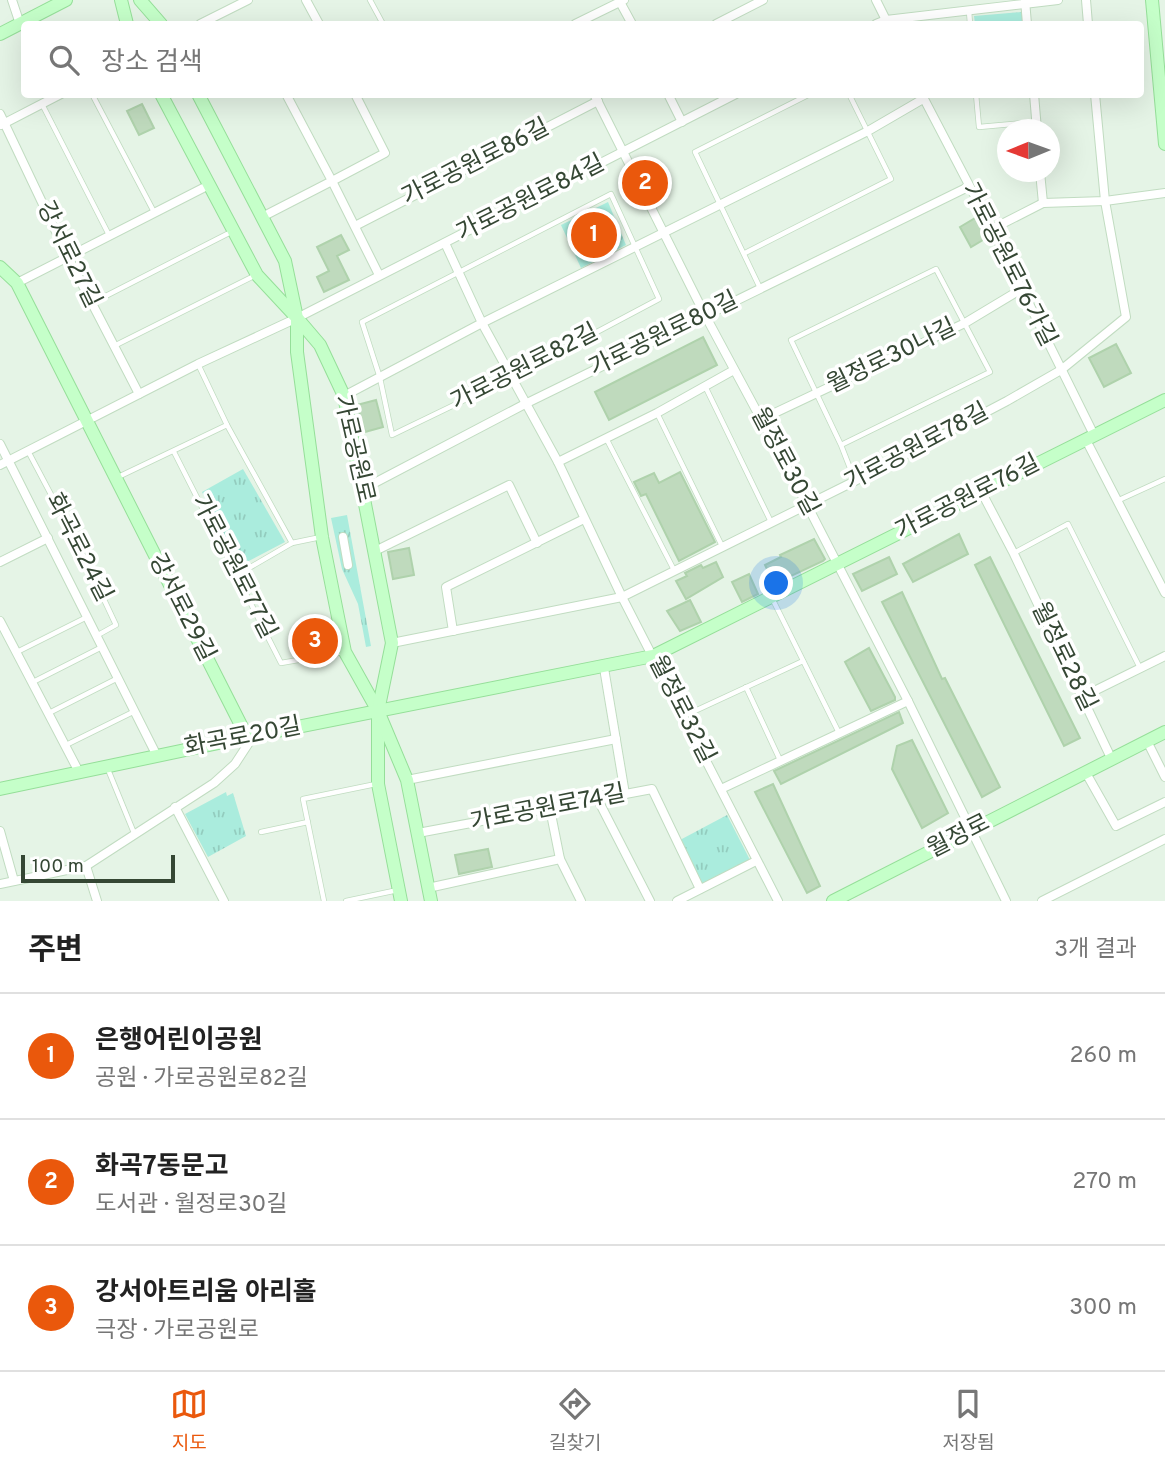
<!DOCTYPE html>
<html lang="ko">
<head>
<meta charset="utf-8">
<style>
  body { margin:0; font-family:Overpass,"Noto Sans KR",sans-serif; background:#f6f6f6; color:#222 }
  .compass { position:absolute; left:997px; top:119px; width:63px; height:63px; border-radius:50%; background:#fff; box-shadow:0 7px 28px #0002; rotate:269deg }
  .scale { position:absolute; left:21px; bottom:18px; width:154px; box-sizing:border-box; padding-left:7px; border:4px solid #354734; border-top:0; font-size:19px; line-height:24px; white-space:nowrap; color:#354734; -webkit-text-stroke:5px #fff; paint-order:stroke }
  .you { position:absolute; left:777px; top:584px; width:24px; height:24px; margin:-18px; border:5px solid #fff; border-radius:50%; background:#1a73e8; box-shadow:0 0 0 10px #1a73e833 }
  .badge { display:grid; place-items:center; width:46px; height:46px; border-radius:50%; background:#ea580c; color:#fff; font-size:23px; font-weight:700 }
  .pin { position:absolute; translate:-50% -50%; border:4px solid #fff; box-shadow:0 2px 7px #0006 }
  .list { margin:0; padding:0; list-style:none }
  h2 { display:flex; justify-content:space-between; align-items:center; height:91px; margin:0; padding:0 28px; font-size:30px }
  h2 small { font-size:23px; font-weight:400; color:#767676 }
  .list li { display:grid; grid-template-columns:46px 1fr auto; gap:21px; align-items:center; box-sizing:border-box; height:126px; padding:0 28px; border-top:2px solid #e0e0e0 }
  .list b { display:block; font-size:26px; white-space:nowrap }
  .list p { margin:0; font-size:23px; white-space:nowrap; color:#767676 }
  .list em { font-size:23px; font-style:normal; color:#767676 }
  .icon { flex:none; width:38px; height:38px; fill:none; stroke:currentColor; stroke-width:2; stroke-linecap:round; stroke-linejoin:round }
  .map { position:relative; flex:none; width:1165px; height:901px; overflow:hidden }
  .search { position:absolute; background:#fff; box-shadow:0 7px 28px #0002; left:21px; right:21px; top:21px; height:77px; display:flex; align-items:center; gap:18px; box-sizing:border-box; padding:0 24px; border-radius:7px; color:#767676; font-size:26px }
  .sheet { height:469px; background:#fff }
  nav { display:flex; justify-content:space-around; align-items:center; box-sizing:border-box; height:98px; border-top:2px solid #e0e0e0; background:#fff; font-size:19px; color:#767676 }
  nav a { display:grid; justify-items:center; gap:4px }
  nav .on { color:#ea580c }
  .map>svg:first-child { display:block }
</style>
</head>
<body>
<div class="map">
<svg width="1165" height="901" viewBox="0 0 1165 901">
  <defs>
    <pattern id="grass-tufts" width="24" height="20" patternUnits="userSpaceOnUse" patternTransform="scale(1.75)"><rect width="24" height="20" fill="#aaecdd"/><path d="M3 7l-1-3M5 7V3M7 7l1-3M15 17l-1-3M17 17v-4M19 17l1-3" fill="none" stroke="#93ccbe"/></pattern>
  </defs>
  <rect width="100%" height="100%" fill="#e5f4e6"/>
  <g fill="url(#grass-tufts)">
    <polygon points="1022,12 1023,24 975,24 974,16"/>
    <polygon points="608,202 626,245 581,268 561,225"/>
    <polygon points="243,469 285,542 239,566 202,492"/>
    <polygon points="347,515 371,646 366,647 358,604 342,569 331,518"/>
    <polygon points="226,792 227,796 233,793 246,836 208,857 185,814"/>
    <polygon points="727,815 750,860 703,885 680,840"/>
  </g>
  <g fill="#bfdabd" stroke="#afd2ac" stroke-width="2">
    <polygon points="142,104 154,128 139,135 127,111"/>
    <polygon points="977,217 988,237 971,247 960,227"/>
    <polygon points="341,235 349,250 337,256 349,280 324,292 317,277 329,271 317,247"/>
    <polygon points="703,337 717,365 609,420 595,392"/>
    <polygon points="1116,344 1131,373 1104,387 1089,358"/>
    <polygon points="376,400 383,427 365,432 357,405"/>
    <polygon points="680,472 715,542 679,561 646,494 641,496 634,482 654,473 659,483"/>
    <polygon points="959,534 968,554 913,582 903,564"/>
    <polygon points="814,539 825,559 823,561 774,584 765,565 781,557 780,555"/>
    <polygon points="409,548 414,575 393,579 388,552"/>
    <polygon points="889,557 897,574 862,591 853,574"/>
    <polygon points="990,557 1080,738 1064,746 975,565"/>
    <polygon points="716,562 723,577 686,599 676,581 687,576 685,573 701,565 703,568"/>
    <polygon points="749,574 758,594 742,602 732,582"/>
    <polygon points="902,592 942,679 945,678 1000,787 982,797 882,602"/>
    <polygon points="690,600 701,622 680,631 667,611"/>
    <polygon points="869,648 895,697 895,700 871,711 845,662"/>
    <polygon points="899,712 903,723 781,784 774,771"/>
    <polygon points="912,740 948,813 922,828 892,769 897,746"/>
    <polygon points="773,784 820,886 807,893 755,792"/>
    <polygon points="488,849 492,867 459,874 455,855"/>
  </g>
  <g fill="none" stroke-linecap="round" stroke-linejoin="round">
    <g stroke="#c1dcc1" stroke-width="6">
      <g id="lane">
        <polyline points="370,0 383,24"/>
        <polyline points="969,11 970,24"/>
        <polyline points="92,94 154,212"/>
        <polyline points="976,94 979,127 1036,122"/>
        <polyline points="42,104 109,235"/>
        <polygon points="611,194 659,299 512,377 392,435 380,378 362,322"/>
        <polyline points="745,253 891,179 849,94"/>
        <polyline points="760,288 695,152 810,94"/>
        <polyline points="92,303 231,232"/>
        <polyline points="114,346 256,275"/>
        <polyline points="198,364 227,425 292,543"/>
        <polyline points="705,386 771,522"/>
        <polyline points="657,413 722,546"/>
        <polyline points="606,438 674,570"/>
        <polyline points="841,445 990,372 936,269 791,340 841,445 855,481"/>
        <polyline points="28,451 84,557 116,625 98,635"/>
        <polyline points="174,452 281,663 344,652"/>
        <polyline points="116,478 227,425"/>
        <polyline points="1119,500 1165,479"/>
        <polyline points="1014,553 1068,524 1140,668"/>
        <polyline points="237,575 292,543 321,537"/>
        <polyline points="772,598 839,733"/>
        <polyline points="17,652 87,617"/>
        <polyline points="33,682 102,647"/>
        <polyline points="746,687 780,760"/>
        <polyline points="49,713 118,678"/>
        <polyline points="684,716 803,661"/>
        <polyline points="66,745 135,711"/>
        <polyline points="107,767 134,833"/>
        <polyline points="261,832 308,822"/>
        <polyline points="324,901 303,799 376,784"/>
        <polyline points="346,901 398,890"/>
      </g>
    </g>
    <g stroke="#c1dcc1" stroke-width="10">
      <g id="street">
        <polyline points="12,0 20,24"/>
        <polyline points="306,0 319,24"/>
        <polyline points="876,0 887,22"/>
        <polyline points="1025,0 1027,24"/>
        <polyline points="1086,0 1088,24"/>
        <polyline points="620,2 632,24"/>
        <polyline points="200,24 248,0"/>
        <polyline points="575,24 624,0"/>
        <polyline points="716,24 763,0"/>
        <polyline points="876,24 886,20 1058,0"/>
        <polyline points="355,94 385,153 332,181 379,275"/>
        <polyline points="594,94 705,315 805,501 908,701 1006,901"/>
        <polyline points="668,94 682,122"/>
        <polyline points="1034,94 1037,130"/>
        <polyline points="922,95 992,229 1094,435"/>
        <polyline points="0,114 68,257 139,394"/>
        <polyline points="1,125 61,94"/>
        <polyline points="1040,172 1043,203"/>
        <polyline points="262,217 332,181 286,94"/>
        <polyline points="355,226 598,101"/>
        <polyline points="992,229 1043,203 1105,201 1165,193"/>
        <polyline points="445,243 482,323 558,462 622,597 778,901"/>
        <polyline points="17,283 209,185"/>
        <polyline points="344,396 482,323 868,131 923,99"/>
        <polyline points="762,419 965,323 1020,290"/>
        <polyline points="1086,440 1165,593"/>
        <polyline points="0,444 157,756"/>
        <polyline points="558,462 657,413 734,370"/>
        <polyline points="0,465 198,364 297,318 736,94"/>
        <polyline points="363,489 525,404 968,187"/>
        <polyline points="981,491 1014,554 1112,760"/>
        <polyline points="343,537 348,565"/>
        <polyline points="375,551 509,485 537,543"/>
        <polyline points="0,562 48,538"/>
        <polyline points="0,621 79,772"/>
        <polyline points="453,631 446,587 584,519"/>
        <polyline points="392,643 622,597 855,481 1007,401 1061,370 1126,317 1105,201 1095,94"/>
        <polyline points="604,668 625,794"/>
        <polyline points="1082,697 1165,656"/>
        <polyline points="1147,741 1165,777"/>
        <polyline points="1086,773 1116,826 1165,802"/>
        <polyline points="407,780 616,739"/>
        <polyline points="721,789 908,701"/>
        <polyline points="598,800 650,901"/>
        <polyline points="175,807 224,901"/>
        <polyline points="550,809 560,859 581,901"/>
        <polyline points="0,831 14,881"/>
        <polyline points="418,833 652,789 700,889"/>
        <polyline points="86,866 97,901"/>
        <polyline points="0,884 86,866 214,783 235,764 254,735"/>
        <polyline points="428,888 560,859"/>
        <polyline points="677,901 756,861"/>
        <polyline points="1042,901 1165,839"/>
      </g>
    </g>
    <g stroke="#95df99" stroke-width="14">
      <g id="secondary">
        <polyline points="121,0 127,24"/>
        <polyline points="140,0 161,24"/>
        <polyline points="1152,0 1165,144"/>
        <polyline points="0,34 66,0"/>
        <polyline points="161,94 257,275 297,318 297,352 322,537 345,652 378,711 378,784 401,901"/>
        <polyline points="198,94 285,261 297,318 320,345 344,396 392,643 378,711 407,780 431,901"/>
        <polyline points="0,267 17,283 247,737"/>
        <polyline points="0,789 247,737 653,656 1165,400"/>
        <polyline points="833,901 1165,732"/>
      </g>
    </g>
    <use href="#lane" stroke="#fff" stroke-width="4.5"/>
    <use href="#street" stroke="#fff" stroke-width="8"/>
    <use href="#secondary" stroke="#c5ffc9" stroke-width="12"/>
  </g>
  <g text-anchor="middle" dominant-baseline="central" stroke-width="7" stroke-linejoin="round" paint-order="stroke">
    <g font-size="24" fill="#354734" stroke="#fff">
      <text transform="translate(476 163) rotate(-27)">가로공원로86길</text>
      <text transform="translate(531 199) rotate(-27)">가로공원로84길</text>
      <text transform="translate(68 255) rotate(64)">강서로27길</text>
      <text transform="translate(1008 265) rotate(63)">가로공원로76가길</text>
      <text transform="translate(664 335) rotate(-26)">가로공원로80길</text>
      <text transform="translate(892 357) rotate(-26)">월정로30나길</text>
      <text transform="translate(525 368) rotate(-27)">가로공원로82길</text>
      <text transform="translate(917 448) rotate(-28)">가로공원로78길</text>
      <text transform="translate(353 449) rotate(77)">가로공원로</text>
      <text transform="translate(784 462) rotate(62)">월정로30길</text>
      <text transform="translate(968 498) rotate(-27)">가로공원로76길</text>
      <text transform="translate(78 548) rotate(63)">화곡로24길</text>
      <text transform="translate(233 567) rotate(63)">가로공원로77길</text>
      <text transform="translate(181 608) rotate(63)">강서로29길</text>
      <text transform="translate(1063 657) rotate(64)">월정로28길</text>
      <text transform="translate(681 710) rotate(63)">월정로32길</text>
      <text transform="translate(243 738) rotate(-11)">화곡로20길</text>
      <text transform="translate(548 809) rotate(-11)">가로공원로74길</text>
      <text transform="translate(959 837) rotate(-27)">월정로</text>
    </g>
  </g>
</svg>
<svg class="compass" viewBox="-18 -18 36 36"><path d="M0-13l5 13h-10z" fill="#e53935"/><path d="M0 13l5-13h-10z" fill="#767676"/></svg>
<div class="scale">100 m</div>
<div class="you"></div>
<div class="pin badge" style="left:594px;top:235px">1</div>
<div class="pin badge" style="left:645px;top:183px">2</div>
<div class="pin badge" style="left:315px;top:641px">3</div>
<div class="search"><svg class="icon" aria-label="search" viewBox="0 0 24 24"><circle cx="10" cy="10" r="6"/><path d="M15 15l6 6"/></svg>장소 검색</div>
</div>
<section class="sheet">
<h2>주변<small>3개 결과</small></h2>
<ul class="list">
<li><span class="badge">1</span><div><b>은행어린이공원</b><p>공원 · 가로공원로82길</p></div><em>260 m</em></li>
<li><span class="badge">2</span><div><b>화곡7동문고</b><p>도서관 · 월정로30길</p></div><em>270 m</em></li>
<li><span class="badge">3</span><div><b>강서아트리움 아리홀</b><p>극장 · 가로공원로</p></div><em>300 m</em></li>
</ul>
</section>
<nav>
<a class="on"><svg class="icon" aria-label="map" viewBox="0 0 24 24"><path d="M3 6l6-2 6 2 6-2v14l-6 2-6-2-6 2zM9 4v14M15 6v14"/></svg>지도</a>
<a><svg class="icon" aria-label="directions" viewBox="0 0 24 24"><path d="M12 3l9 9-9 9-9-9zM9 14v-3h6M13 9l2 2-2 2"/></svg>길찾기</a>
<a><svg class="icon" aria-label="saved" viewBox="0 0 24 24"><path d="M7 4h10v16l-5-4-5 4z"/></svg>저장됨</a>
</nav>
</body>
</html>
